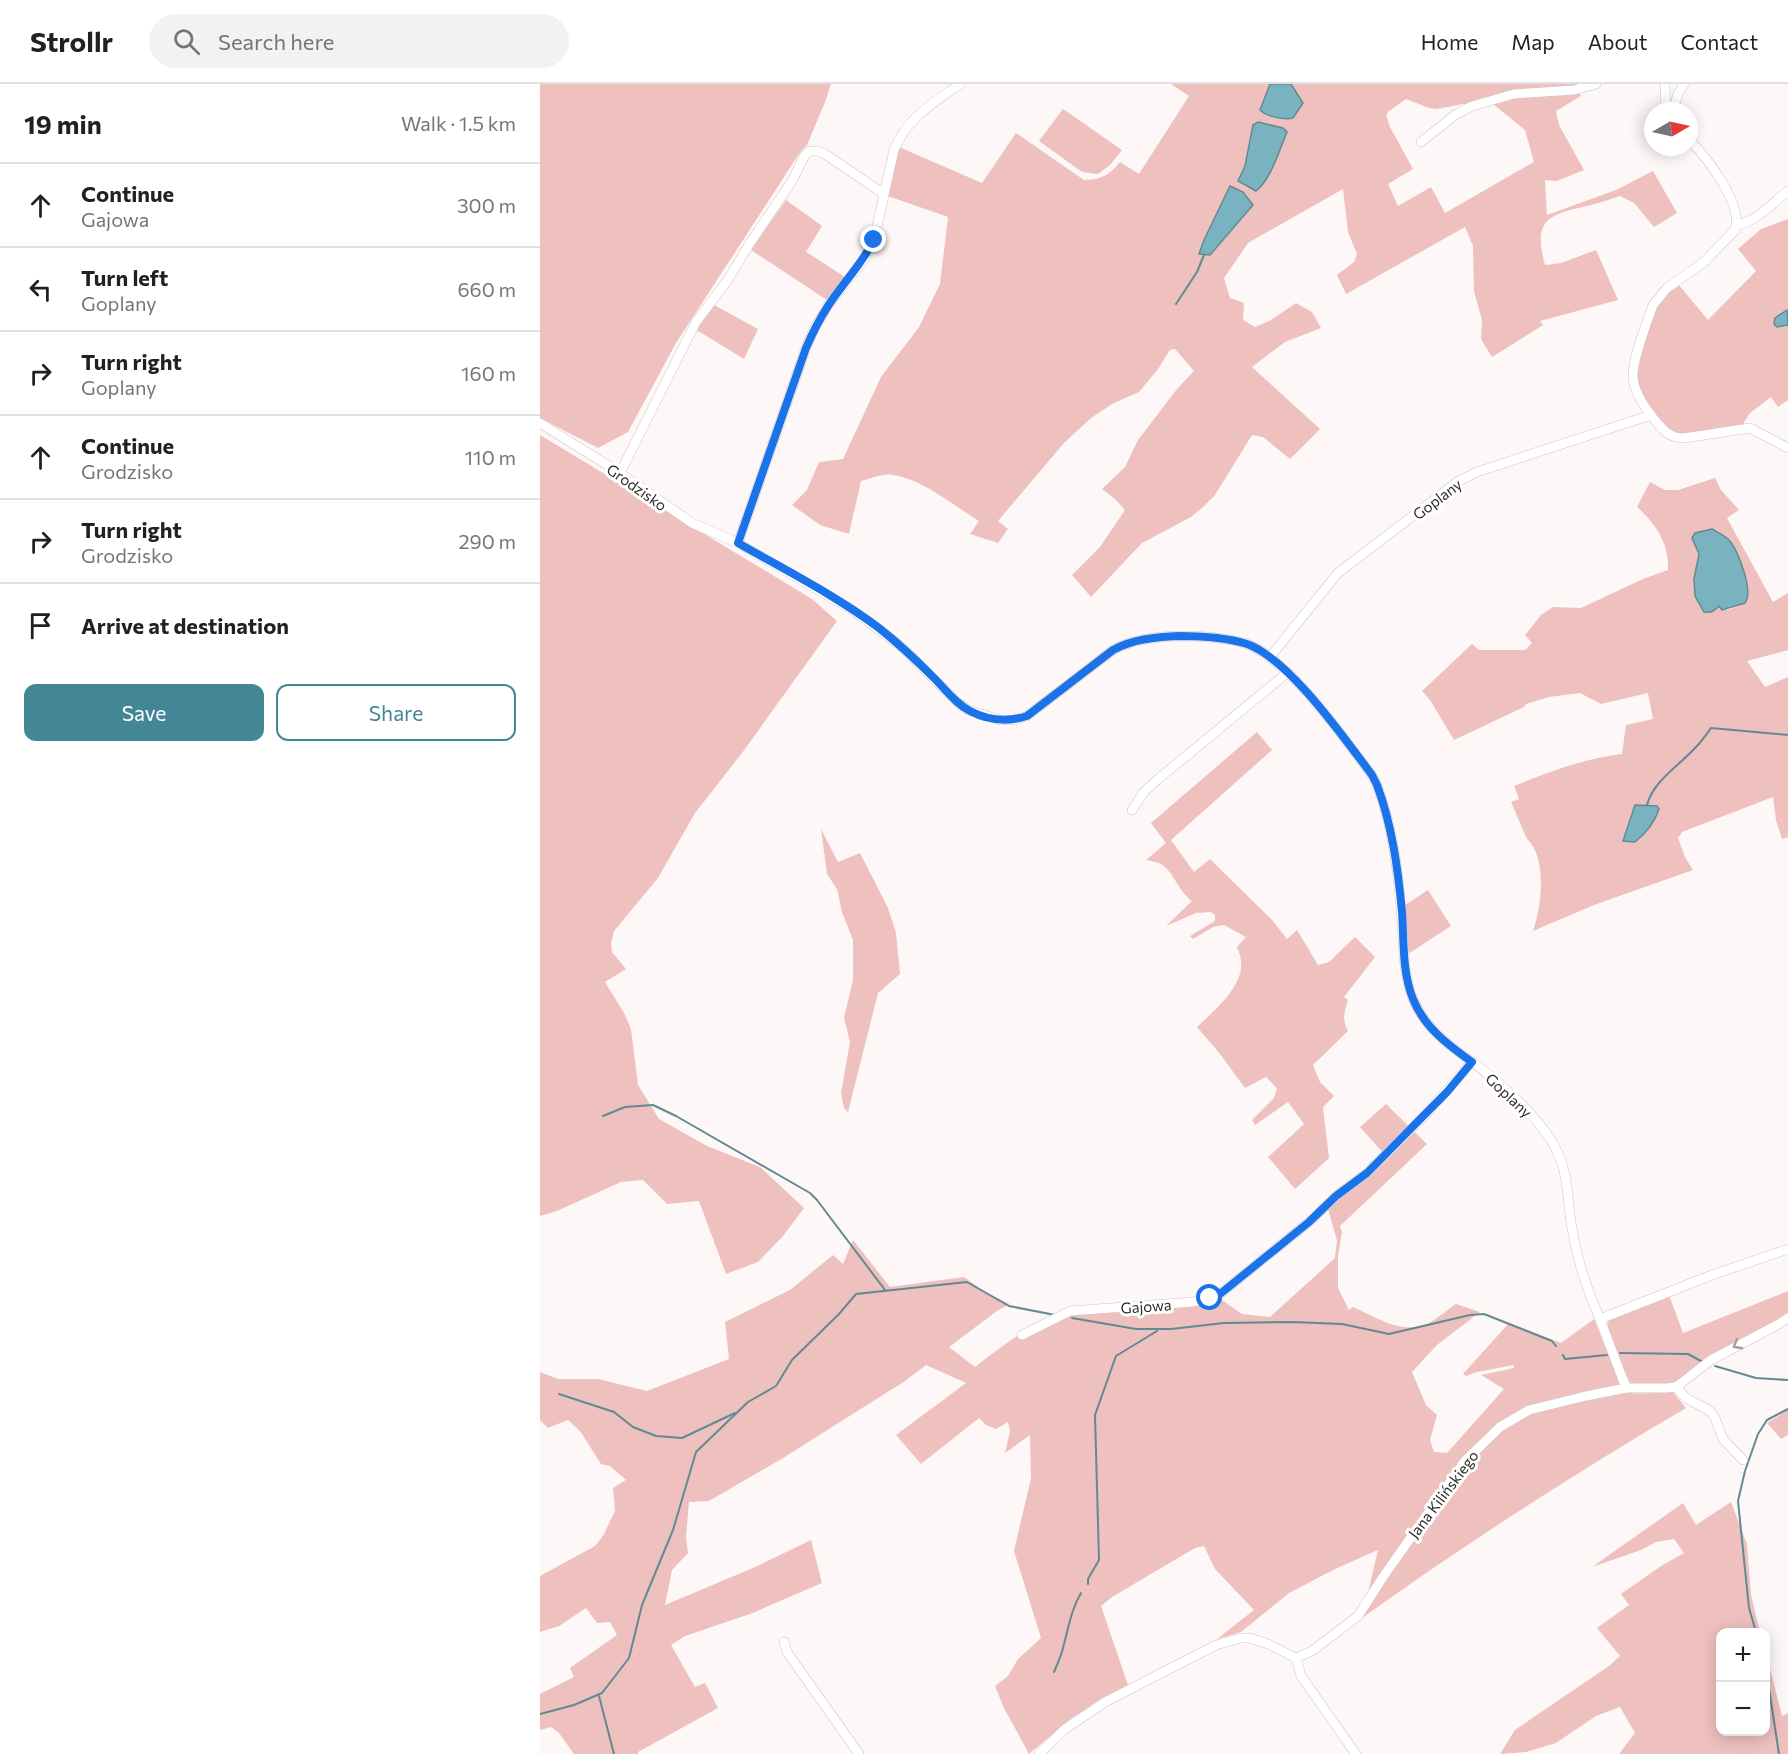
<!DOCTYPE html>
<html lang="en">
<head>
<meta charset="utf-8">
<style>
  body { margin:0; font-family:Commissioner,sans-serif; background:#f2f2f2; color:#202124 }
  .controls { position:absolute; right:18px; bottom:18px; display:grid; overflow:hidden; border-radius:12px; box-shadow:0 3px 15px #0003 }
  .controls button { width:54px; height:54px; display:grid; place-items:center; padding:0; border:0; border-bottom:2px solid #e0e0e0; background:#fff; color:#202124; font:30px sans-serif }
  .compass { position:absolute; left:1104px; top:18px; width:54px; height:54px; border-radius:50%; background:#fff; box-shadow:0 3px 15px #0003; rotate:81deg }
  .stop { position:absolute; width:18px; height:18px; margin:-14px; border:4px solid #1a73e8; border-radius:50%; background:#fff }
  .stop.end { background:#1a73e8; border-color:#fff; box-shadow:0 2px 6px #0008 }
  .list { margin:0; padding:0; list-style:none }
  h2 { display:flex; justify-content:space-between; align-items:center; height:78px; margin:0; padding:0 24px; font-size:26px }
  h2 small { font-size:20px; font-weight:400; color:#757577 }
  .list li { display:grid; grid-template-columns:39px 1fr auto; gap:18px; align-items:center; box-sizing:border-box; height:84px; padding:0 24px; border-top:2px solid #e0e0e0 }
  .list b { display:block; font-size:22px; white-space:nowrap }
  .list p { margin:0; font-size:20px; white-space:nowrap; color:#757577 }
  .list em { font-size:20px; font-style:normal; color:#757577 }
  .actions { display:flex; gap:12px; padding:18px 24px }
  .actions a { flex:1; padding:14px 0; border:2px solid #438796; border-radius:12px; text-align:center; font-size:21px; color:#438796 }
  .actions .main { background:#438796; color:#fff }
  .icon { flex:none; width:33px; height:33px; fill:none; stroke:currentColor; stroke-width:2; stroke-linecap:round; stroke-linejoin:round }
  .map { position:relative; flex:none; width:1248px; height:1670px; overflow:hidden }
  header { display:flex; align-items:center; gap:36px; box-sizing:border-box; height:84px; padding:0 30px; background:#fff; border-bottom:2px solid #e0e0e0 }
  header strong { font-size:28px }
  nav { display:flex; gap:33px; margin-inline-start:auto; font-size:21px }
  .search { width:420px; height:54px; background:#f2f2f2; display:flex; align-items:center; gap:15px; box-sizing:border-box; padding:0 21px; border-radius:33px; color:#757577; font-size:22px }
  main { display:flex }
  aside { flex:1; background:#fff }
  .map>svg:first-child { display:block }
</style>
</head>
<body>
<header>
<strong>Strollr</strong>
<div class="search"><svg class="icon" aria-label="search" viewBox="0 0 24 24"><circle cx="10" cy="10" r="6"/><path d="M15 15l6 6"/></svg>Search here</div>
<nav><a>Home</a><a>Map</a><a>About</a><a>Contact</a></nav>
</header>
<main>
<aside>
<h2>19 min<small>Walk · 1.5 km</small></h2>
<ul class="list">
<li><svg class="icon" aria-label="ahead" viewBox="0 0 24 24"><path d="M12 20V5M6 11l6-6 6 6"/></svg><div><b>Continue</b><p>Gajowa</p></div><em>300 m</em></li>
<li><svg class="icon" aria-label="left" viewBox="0 0 24 24"><path d="M17 20v-9H6M10 6l-5 5 5 5"/></svg><div><b>Turn left</b><p>Goplany</p></div><em>660 m</em></li>
<li><svg class="icon" aria-label="right" viewBox="0 0 24 24"><path d="M7 20v-9h11M14 6l5 5-5 5"/></svg><div><b>Turn right</b><p>Goplany</p></div><em>160 m</em></li>
<li><svg class="icon" aria-label="ahead" viewBox="0 0 24 24"><path d="M12 20V5M6 11l6-6 6 6"/></svg><div><b>Continue</b><p>Grodzisko</p></div><em>110 m</em></li>
<li><svg class="icon" aria-label="right" viewBox="0 0 24 24"><path d="M7 20v-9h11M14 6l5 5-5 5"/></svg><div><b>Turn right</b><p>Grodzisko</p></div><em>290 m</em></li>
<li><svg class="icon" aria-label="arrive" viewBox="0 0 24 24"><path d="M6 21V4h12l-3 4 3 4H6"/></svg><div><b>Arrive at destination</b></div></li>
</ul>
<div class="actions"><a class="main">Save</a><a>Share</a></div>
</aside>
<div class="map">
<svg width="1248" height="1670" viewBox="0 0 1248 1670">
  <rect width="100%" height="100%" fill="#fef7f7"/>
  <g fill="#eec0be" fill-rule="evenodd">
    <polygon points="0,0 291,0 285,18 267,61 261,67 136,259 88,348 58,364 0,334"/>
    <path d="M631 0H730L720 27C728 33 743 36 753 34L763 19 751 0H1049L1039 7 1041 12 1016 27 1019 41 1044 86 1017 97 1005 96 1007 131 1076 106 1113 87 1137 129 1114 143 1094 119 1080 112C1068 116 1056 120 1043 123 1004 131 994 140 1005 181L1021 179 1056 166 1078 216 1000 237 1003 241 952 273 941 255 942 236 934 207 933 162 925 143 806 210 797 191 814 178 817 170 808 148 803 105 708 159 684 194 690 214 704 219 703 236 715 243 731 236 756 219 772 228 781 244 745 258 712 283 780 345 750 375 723 353 712 351 675 411 662 424 651 433 602 459 551 513 532 491 560 463 585 426 575 415 562 405 585 383 598 356 637 305 654 287 635 265 630 266 618 285 599 308 572 320 551 334 524 359 458 437 468 445 458 459 430 450 439 437C413 421 382 395 353 391 343 389 330 395 321 397L309 450 280 441 252 421 267 406 279 378 303 375 341 293 379 243 400 200 408 133 348 112 359 63 442 99 476 49 544 96C560 96 570 91 580 78L599 90 649 12ZM866 15 889 24 897 25 923 20H953L985 46 994 78 905 129 891 103 858 122 848 100 873 85 850 43 846 31 848 28ZM713 41 747 48 735 76 698 97 705 82ZM690 103 703 108 712 121 670 171 659 170 664 156Z"/>
    <polygon points="523,25 582,66 570,81 558,90 542,88 499,57"/>
    <polygon points="246,116 282,142 266,168 305,193 287,216 211,166"/>
    <polygon points="1248,135 1248,228 1246,226 1244,243 1248,241 1248,316 1238,323 1231,313 1210,329 1203,340 1145,350 1132,348 1120,339 1100,306 1096,295 1099,276 1113,231 1119,218 1138,200 1168,236 1216,187 1198,165 1221,145"/>
    <polygon points="174,221 218,245 204,275 155,245"/>
    <polygon points="0,351 272,515 297,537 202,669 155,729 118,794 74,847 71,859 72,868 86,885 65,898 84,929 91,945 98,1001 119,1035 167,1062 220,1083 264,1124 243,1152 218,1178 186,1190 159,1117 127,1120 103,1096 81,1098 17,1127 0,1132"/>
    <path d="M1175 394 1181 406 1199 426 1187 434 1233 518 1248 509V566L1207 577 1225 603 1248 593V753L1242 755 1236 736 1233 713 1142 748 1138 754 1145 773 1153 786 1054 821 993 847C1002 822 1007 773 987 755L971 718 979 715 974 702C1009 688 1045 674 1082 670L1086 641 1113 635 1108 609 1061 620 1040 609 1009 613 986 620 984 623 914 656 890 616 882 607 932 560 939 566H985L992 559 985 551 1001 531 1013 523 1041 524 1103 495 1128 486C1129 459 1116 440 1097 423L1110 398 1125 406H1138ZM1191 457C1201 474 1213 501 1205 519L1188 526 1155 512 1154 495 1159 470Z"/>
    <path d="M717 648 732 666 631 756 654 788 670 775 732 836 747 855 757 846 778 881 789 878 815 853 835 873 804 913 808 916C804 928 802 936 808 947L773 981 780 998 794 1012 783 1023 789 1074 755 1105 728 1073 764 1040 748 1018 715 1041 712 1036 734 1014 737 1004 726 993 705 1004 680 970 657 943C674 927 704 902 701 877 701 872 698 867 697 863L706 853 684 841 673 843 653 855 650 852 675 837V831L671 828 656 829 626 842 652 817C639 808 633 787 621 780 617 778 611 777 606 776L626 759 611 739Z"/>
    <polygon points="281,745 298,778 320,769 348,824 356,849 360,890 338,909 308,1028 304,1024 301,1009 310,958 304,934 313,896 313,856 302,828 297,805 287,790"/>
    <polygon points="888,806 911,842 868,870 865,821"/>
    <path d="M846 1020 887 1060 800 1142 802 1148 798 1172V1204L809 1226 813 1223C836 1233 863 1252 889 1239 898 1234 907 1226 916 1220L940 1228 897 1261 872 1288 886 1321 897 1331 890 1356 894 1368 907 1369 964 1305 941 1291 974 1284V1281L937 1288 926 1292 923 1290 969 1239 1021 1259 1054 1235 1083 1307C1095 1312 1118 1308 1133 1308L1146 1324C1035 1389 927 1459 822 1534L838 1466 795 1485 749 1509 701 1548 677 1555 714 1526 675 1485 664 1462 655 1464 572 1513 561 1522 588 1601 533 1633 489 1670 463 1622 455 1602 468 1592 478 1575 501 1554 474 1467 491 1394 490 1351 465 1369 470 1347 468 1338 456 1345 446 1341 439 1334 381 1380 356 1351 426 1299 386 1281 365 1297 243 1374 169 1417 149 1418 146 1453 148 1469 132 1486 125 1521 213 1484 271 1456 282 1499 210 1530 145 1552 131 1561 155 1603 165 1599 178 1624 98 1668V1670H34L19 1649 11 1643 0 1646V1610L34 1593 30 1584 77 1551 70 1538 57 1539 46 1524 19 1542 0 1548V1492L55 1462 63 1452 75 1427 73 1404 86 1396 70 1382 61 1380 40 1347 28 1336 8 1344 0 1336V1288L18 1295H58L107 1307 189 1275 185 1238 250 1206 293 1171 303 1180 313 1156 350 1203 424 1193 445 1208 470 1220 457 1227 409 1263 435 1283C459 1264 514 1223 543 1221V1228L679 1214 702 1230 730 1233 795 1174 797 1156 787 1122 846 1072 820 1043Z"/>
    <polygon points="1248,1207 1248,1230 1165,1274 1137,1297 1127,1301 1097,1302 1090,1299 1066,1243 1070,1234 1129,1211 1143,1249"/>
    <polygon points="1248,1326 1248,1351 1241,1355 1227,1339"/>
    <polygon points="1191,1418 1207,1460 1211,1511 1220,1548 1180,1548 1180,1648 1226,1648 1226,1569 1242,1632 1248,1629 1248,1670 1079,1670 1095,1649 1080,1623 1056,1632 1016,1659 986,1668 960,1670 975,1646 1069,1582 1080,1572 1057,1544 1089,1521 1081,1510 1121,1482 1144,1469 1134,1455 1116,1458 1101,1466 1052,1483 1143,1419 1156,1441"/>
  </g>
  <g fill="#79b3c0" stroke="#628a93" stroke-width="1.5">
    <path d="M730 0H751L763 19 753 34C744 36 727 33 720 26Z"/>
    <path d="M718 38 743 44 747 48C740 65 730 97 716 107L698 97 705 82 713 41Z"/>
    <polygon points="690,102 703,108 713,121 670,171 659,170 664,156"/>
    <polygon points="1247,226 1248,241 1237,243 1234,240 1235,234"/>
    <path d="M1172 445C1177 448 1184 451 1189 456 1198 465 1214 508 1205 519L1182 526 1179 522C1174 527 1172 529 1164 528L1155 512 1154 495 1159 470 1152 454 1155 449Z"/>
    <path d="M1095 721 1117 722 1119 725C1115 738 1106 749 1095 758L1083 757Z"/>
  </g>
  <g fill="none" stroke-linecap="round" stroke-linejoin="round">
    <g stroke="#628a93" stroke-width="2">
      <polyline points="636,220 657,188 664,171"/>
      <path d="M1107 721C1113 697 1140 681 1156 663 1162 657 1166 651 1171 644L1248 651"/>
      <polyline points="63,1032 85,1023 113,1021 136,1032 270,1109 277,1116 345,1206"/>
      <polyline points="532,1234 596,1245 631,1245 684,1239 752,1238 802,1240 849,1250 930,1231 944,1230 1012,1257 1016,1262"/>
      <polyline points="1080,1269 1148,1270 1161,1277"/>
      <polyline points="1023,1271 1025,1275 1067,1271"/>
      <polyline points="1175,1282 1216,1294 1248,1296"/>
      <polyline points="19,1310 74,1328 93,1343 116,1352 142,1354 195,1329"/>
      <polyline points="548,1500 548,1495 559,1476 555,1331 576,1272 617,1247"/>
      <polyline points="1216,1548 1209,1524 1198,1417 1205,1387 1218,1350 1227,1336 1248,1325"/>
      <polyline points="1226,1585 1239,1670"/>
      <path d="M514 1588C518 1579 522 1570 524 1560 529 1542 531 1526 541 1509"/>
      <polyline points="59,1612 74,1670"/>
      <polyline points="0,1630 34,1621 62,1609 89,1574 102,1521 133,1446 156,1368 208,1318 236,1302 252,1276 299,1230 316,1210 427,1198 469,1222 515,1231"/>
    </g>
    <g stroke="#cfc4c3" stroke-width="10">
      <g id="street">
        <polyline points="1125,0 1126,27"/>
        <polyline points="1133,27 1138,10 1144,0"/>
        <path d="M1149 55C1166 73 1204 120 1195 146L1163 179 1127 204 1113 221C1107 238 1092 276 1093 293 1094 307 1105 324 1114 335 1123 346 1129 354 1144 354L1210 344 1248 364"/>
        <polyline points="881,58 915,31 932,22 974,10 1034,6 1056,0"/>
        <path d="M1198 140C1217 138 1233 118 1248 107"/>
        <path d="M0 339 80 389 152 439 198 459 311 525 362 563 416 617 428 626 460 636H474L487 632 573 566C593 555 616 553 639 552 661 552 686 553 707 560 749 576 804 654 832 691L837 701C852 741 858 784 861 825 864 854 862 888 873 915 889 953 923 969 953 994 973 1011 994 1031 1009 1053 1030 1084 1026 1110 1032 1144 1037 1176 1047 1206 1060 1235L1172 1191 1248 1165"/>
        <polyline points="80,389 156,238 187,197 210,159 252,97 265,71 270,67 278,67 285,70 344,110"/>
        <path d="M198 459 266 264 275 243 289 220 325 174 334 156 354 66C367 34 393 19 420 0"/>
        <polyline points="730,573 798,489 917,398 937,388 1111,331"/>
        <polyline points="592,726 604,708 617,696 747,589"/>
        <polyline points="1060,1235 1086,1304"/>
        <polyline points="482,1251 530,1227 653,1218 680,1210 769,1138 796,1112 827,1089 886,1030 932,978"/>
        <polyline points="1136,1303 1146,1314 1170,1327 1175,1334 1183,1355 1203,1376"/>
        <polyline points="244,1558 247,1568 319,1670"/>
        <polyline points="756,1574 761,1592 768,1602 816,1670"/>
        <polyline points="499,1670 525,1645 565,1618 676,1561 701,1554 710,1554 728,1560 756,1574 772,1567 818,1532 843,1493 924,1378 960,1343 989,1326 1046,1312 1086,1304 1127,1304 1136,1303 1171,1276 1237,1241 1248,1234"/>
      </g>
    </g>
    <use href="#street" stroke="#fff" stroke-width="9"/>
  </g>
  <defs><path id="oneway-chevron" d="M-2-3.5L2.5 0L-2 3.5" fill="none" stroke-width="1.6" stroke-linecap="round" stroke-linejoin="round" transform="scale(1.5)"/></defs>
  <use stroke="#a19f9f" href="#oneway-chevron" transform="translate(1197 1261) rotate(152)"/>
  <g fill="none" stroke-linecap="round" stroke-linejoin="round">
    <path stroke="#1a73e8" stroke-width="8" d="M334 156C322 180 303 199 288 222 279 236 272 250 266 264L198 459C245 486 295 511 339 544 358 559 376 576 393 593 405 605 415 619 430 627 449 637 468 638 487 632L573 566C593 555 616 553 639 552 661 552 685 553 707 560 749 575 804 654 832 691L837 701C852 741 858 785 862 828 864 856 862 888 873 915 884 943 908 961 932 978L907 1008 827 1089 796 1112 769 1138 680 1210 670 1214"/>
  </g>
  <g text-anchor="middle" dominant-baseline="central" stroke-width="6" stroke-linejoin="round" paint-order="stroke">
    <g font-size="15" fill="#2e2a29" stroke="#fff">
      <text transform="translate(97 403) rotate(35)">Grodzisko</text>
      <text transform="translate(897 415) rotate(-37)">Goplany</text>
      <text transform="translate(969 1011) rotate(43)">Goplany</text>
      <text transform="translate(606 1222) rotate(-4)">Gajowa</text>
      <text transform="translate(903 1410) rotate(-53)">Jana Kilińskiego</text>
    </g>
  </g>
</svg>
<div class="controls">
<button>+</button>
<button>−</button>
</div>
<svg class="compass" viewBox="-18 -18 36 36"><path d="M0-13l5 13h-10z" fill="#e53935"/><path d="M0 13l5-13h-10z" fill="#757577"/></svg>
<div class="stop" style="left:670px;top:1214px"></div>
<div class="stop end" style="left:334px;top:156px"></div>
</div>
</main>
</body>
</html>
